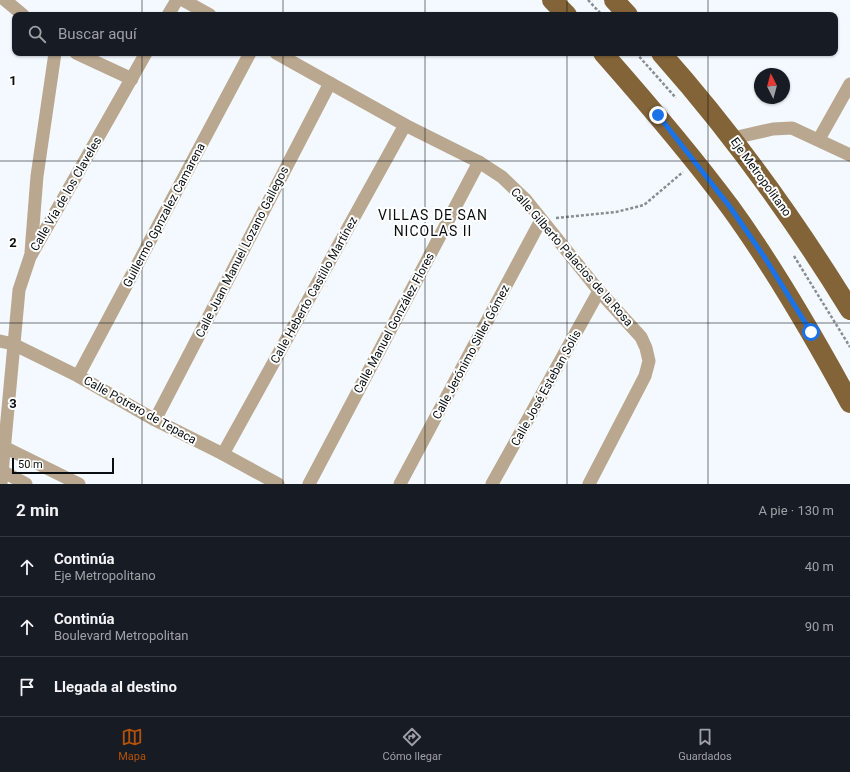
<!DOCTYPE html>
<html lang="es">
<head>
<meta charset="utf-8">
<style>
  body { margin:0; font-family:Roboto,sans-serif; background:#242831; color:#f1f3f6 }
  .compass { position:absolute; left:754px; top:68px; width:36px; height:36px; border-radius:50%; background:#171b24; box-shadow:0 1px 3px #0004; rotate:354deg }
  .scale { position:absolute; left:12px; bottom:10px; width:102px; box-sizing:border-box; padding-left:4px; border:2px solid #090d0f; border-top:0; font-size:11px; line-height:14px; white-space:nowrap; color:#090d0f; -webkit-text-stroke:3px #fff; paint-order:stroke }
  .stop { position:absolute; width:12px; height:12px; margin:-9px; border:3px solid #1a73e8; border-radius:50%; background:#fff }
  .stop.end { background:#1a73e8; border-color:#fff; box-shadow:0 1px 4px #0008 }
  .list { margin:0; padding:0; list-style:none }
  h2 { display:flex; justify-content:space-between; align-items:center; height:52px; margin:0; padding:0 16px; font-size:17px }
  h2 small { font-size:13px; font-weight:400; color:#9ea1a6 }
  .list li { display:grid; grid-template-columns:26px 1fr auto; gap:12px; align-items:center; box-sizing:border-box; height:60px; padding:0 16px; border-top:1px solid #363941 }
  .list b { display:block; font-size:15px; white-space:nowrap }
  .list p { margin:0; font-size:13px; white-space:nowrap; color:#9ea1a6 }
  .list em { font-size:13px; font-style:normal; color:#9ea1a6 }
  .icon { flex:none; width:22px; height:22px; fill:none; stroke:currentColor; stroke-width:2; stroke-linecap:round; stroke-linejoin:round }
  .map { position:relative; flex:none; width:850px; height:484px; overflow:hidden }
  .search { position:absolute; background:#171b24; box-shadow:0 1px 3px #0004; left:12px; right:12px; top:12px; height:44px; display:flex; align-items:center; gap:10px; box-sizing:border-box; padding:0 14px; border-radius:8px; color:#9ea1a6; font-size:15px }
  .sheet { height:232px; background:#171b24 }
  nav { display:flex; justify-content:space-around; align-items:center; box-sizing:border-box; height:56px; border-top:1px solid #363941; background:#171b24; font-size:11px; color:#9ea1a6 }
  nav a { display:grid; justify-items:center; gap:2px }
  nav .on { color:#b45309 }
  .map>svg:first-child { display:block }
</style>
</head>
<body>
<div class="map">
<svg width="850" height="484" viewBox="0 0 850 484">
  <rect width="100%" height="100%" fill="#f3f9fe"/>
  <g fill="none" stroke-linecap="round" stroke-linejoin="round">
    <g stroke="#888d90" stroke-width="2.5" stroke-dasharray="3 2" stroke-linecap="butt">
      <polyline points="588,0 602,15"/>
      <polyline points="636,53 676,98"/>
      <polyline points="556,218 616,212 644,205 683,172"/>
      <polyline points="794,256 850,347"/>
    </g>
    <g stroke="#b9a790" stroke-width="13">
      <polyline points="5,0 23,15"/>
      <polyline points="183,0 210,15"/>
      <polyline points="168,15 177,0"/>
      <polyline points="76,53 132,79"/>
      <polyline points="276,53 405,125 479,162 502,177 526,200 599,291 641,337 646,348 649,361 645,376 589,484"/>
      <polyline points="733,138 773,129 792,128 850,155"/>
      <polyline points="819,139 850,84"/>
      <polyline points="31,252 37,176 55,53"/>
      <polyline points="0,341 13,344 78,376 155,420 223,454 278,484"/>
      <polyline points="78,376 250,53"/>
      <polyline points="155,420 330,83"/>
      <polyline points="4,447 79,484"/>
      <polyline points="223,454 405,125"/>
      <polyline points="2,471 26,484"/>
      <polyline points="1,484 19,290 30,257 146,53"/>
      <polyline points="309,484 479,162"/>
      <polyline points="400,484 541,220"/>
      <polyline points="492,484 599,291"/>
    </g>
    <g stroke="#836438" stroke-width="20">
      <polyline points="552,0 567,15"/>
      <polyline points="614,0 628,15"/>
      <path d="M603 53C647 103 690 153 730 207 775 269 813 335 850 403"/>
      <path d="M661 53C732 133 794 219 850 310"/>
    </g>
  </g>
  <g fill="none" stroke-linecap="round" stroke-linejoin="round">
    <polyline stroke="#1a73e8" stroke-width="5" points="658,115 730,207 765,258 811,332"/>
  </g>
  <path fill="none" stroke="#090d0f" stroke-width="1" stroke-opacity="0.55" d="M142 0V15M283 0V15M425 0V15M567 0V15M708 0V15M142 53V484M283 53V484M425 53V484M567 53V484M708 53V484M0 161H850M0 323H850"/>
  <g text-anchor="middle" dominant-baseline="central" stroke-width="4" stroke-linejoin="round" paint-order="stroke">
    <g font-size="12" fill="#090d0f" stroke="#fff">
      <text transform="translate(761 177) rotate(54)">Eje Metropolitano</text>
      <text transform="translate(66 194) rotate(-60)">Calle Vía de los Claveles</text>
      <text transform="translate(164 215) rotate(-62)">Guillermo Gpnzalez Camarena</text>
      <text transform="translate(242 252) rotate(-63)">Calle Juan Manuel Lozano Gallegos</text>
      <text transform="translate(572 257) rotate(49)">Calle Gilberto Palacios de la Rosa</text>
      <text transform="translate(314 290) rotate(-61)">Calle Heberto Castillo Martínez</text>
      <text transform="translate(394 323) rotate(-62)">Calle Manuel González Flores</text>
      <text transform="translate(471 352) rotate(-62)">Calle Jerónimo Siller Gómez</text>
      <text transform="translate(546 388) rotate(-61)">Calle José Esteban Solis</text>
      <text transform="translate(140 410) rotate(29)">Calle Potrero de Tepaca</text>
    </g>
    <g font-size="14" letter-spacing="1" fill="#090d0f" stroke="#fff">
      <text x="433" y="215">VILLAS DE SAN<tspan x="433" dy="16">NICOLAS II</tspan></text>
    </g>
  </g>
  <g font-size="13" text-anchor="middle" font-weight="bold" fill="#090d0f" stroke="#fff" stroke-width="4" stroke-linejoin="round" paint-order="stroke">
    <text x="13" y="85">1</text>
    <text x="13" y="247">2</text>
    <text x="13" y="408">3</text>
  </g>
</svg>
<svg class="compass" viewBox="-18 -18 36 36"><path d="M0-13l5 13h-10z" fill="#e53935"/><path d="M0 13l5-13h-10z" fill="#9ea1a6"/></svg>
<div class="scale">50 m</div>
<div class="stop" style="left:811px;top:332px"></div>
<div class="stop end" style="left:658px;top:115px"></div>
<div class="search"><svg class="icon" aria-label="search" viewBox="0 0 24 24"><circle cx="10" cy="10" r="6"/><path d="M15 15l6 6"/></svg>Buscar aquí</div>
</div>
<section class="sheet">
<h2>2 min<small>A pie · 130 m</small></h2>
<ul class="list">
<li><svg class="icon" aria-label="ahead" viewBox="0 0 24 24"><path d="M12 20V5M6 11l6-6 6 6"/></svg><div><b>Continúa</b><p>Eje Metropolitano</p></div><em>40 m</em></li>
<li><svg class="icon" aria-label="ahead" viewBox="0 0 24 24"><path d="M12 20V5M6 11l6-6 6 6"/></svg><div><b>Continúa</b><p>Boulevard Metropolitan</p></div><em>90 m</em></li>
<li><svg class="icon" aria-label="arrive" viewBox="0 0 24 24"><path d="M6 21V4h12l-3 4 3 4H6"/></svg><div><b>Llegada al destino</b></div></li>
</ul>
</section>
<nav>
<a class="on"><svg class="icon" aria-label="map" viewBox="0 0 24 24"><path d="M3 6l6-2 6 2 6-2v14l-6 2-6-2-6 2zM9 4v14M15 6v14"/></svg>Mapa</a>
<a><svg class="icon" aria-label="directions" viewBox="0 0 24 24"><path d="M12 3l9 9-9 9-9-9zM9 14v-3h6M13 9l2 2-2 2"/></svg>Cómo llegar</a>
<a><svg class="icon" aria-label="saved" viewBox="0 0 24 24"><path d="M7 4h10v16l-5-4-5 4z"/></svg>Guardados</a>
</nav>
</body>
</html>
